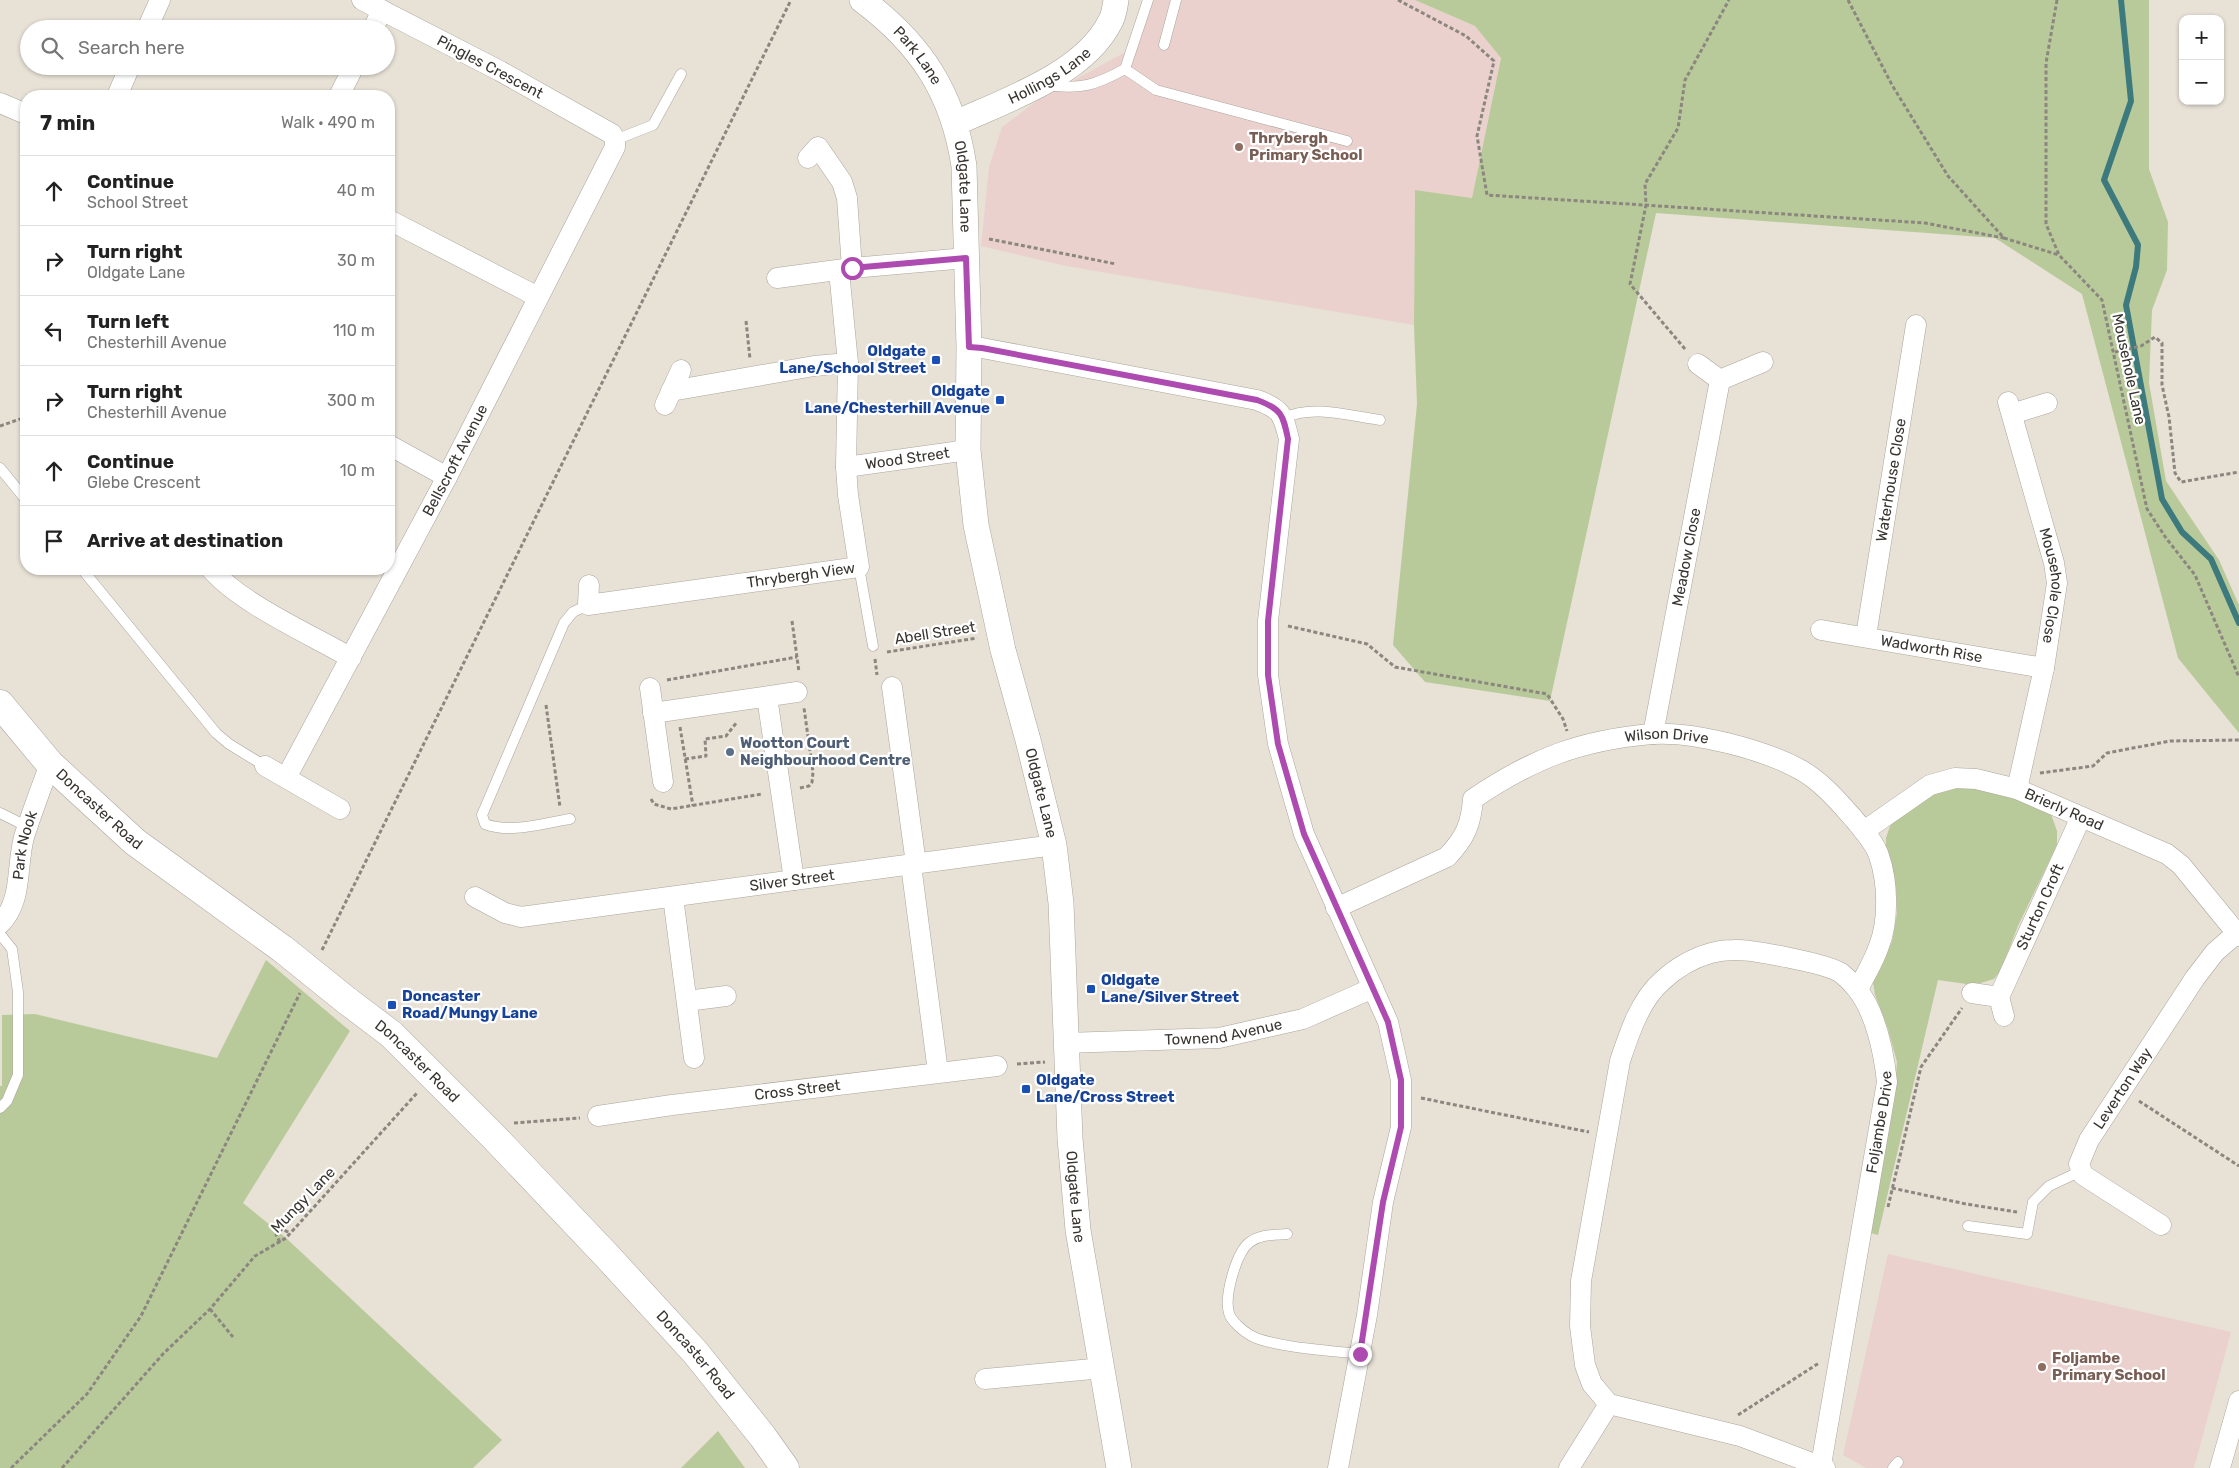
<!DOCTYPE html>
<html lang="en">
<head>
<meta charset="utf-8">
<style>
  body { margin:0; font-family:Rubik,sans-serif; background:#f6f6f6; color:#222 }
  .controls { position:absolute; right:15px; top:15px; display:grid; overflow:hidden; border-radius:10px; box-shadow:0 1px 4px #0004 }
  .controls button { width:45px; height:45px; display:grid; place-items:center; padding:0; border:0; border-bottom:1px solid #e0e0e0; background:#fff; color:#222; font:25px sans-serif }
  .stop { position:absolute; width:15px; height:15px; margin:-11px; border:4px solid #ae4bb1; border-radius:50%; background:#fff }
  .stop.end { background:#ae4bb1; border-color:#fff; box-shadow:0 1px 5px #0008 }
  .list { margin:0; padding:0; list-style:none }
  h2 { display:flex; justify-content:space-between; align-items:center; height:65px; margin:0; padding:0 20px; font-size:21px }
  h2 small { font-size:16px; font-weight:400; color:#767676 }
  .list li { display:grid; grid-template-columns:32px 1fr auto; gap:15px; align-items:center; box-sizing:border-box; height:70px; padding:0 20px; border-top:1px solid #e0e0e0 }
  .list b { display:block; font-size:19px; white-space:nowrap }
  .list p { margin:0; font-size:16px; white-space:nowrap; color:#767676 }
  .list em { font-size:16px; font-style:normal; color:#767676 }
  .icon { flex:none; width:28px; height:28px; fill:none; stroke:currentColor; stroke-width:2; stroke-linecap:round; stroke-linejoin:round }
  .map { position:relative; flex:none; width:2239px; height:1468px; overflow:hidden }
  .search { position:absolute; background:#fff; box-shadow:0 1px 4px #0004; left:20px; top:20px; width:375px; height:55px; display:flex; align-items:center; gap:12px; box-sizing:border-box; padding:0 18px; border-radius:28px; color:#767676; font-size:19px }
  .panel { position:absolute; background:#fff; box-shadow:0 1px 4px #0004; left:20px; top:90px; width:375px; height:485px; border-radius:20px }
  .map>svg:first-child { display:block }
</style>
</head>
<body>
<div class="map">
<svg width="2239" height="1468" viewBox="0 0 2239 1468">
  <rect width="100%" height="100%" fill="#e7e1d6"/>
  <g fill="#ebd1cd">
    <polygon points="1143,0 1415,0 1475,26 1501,57 1472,198 1415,190 1414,325 1066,266 981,246 989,167 1002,127 1038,100 1129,50"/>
    <polygon points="1888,1254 2231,1332 2194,1468 1866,1468 1843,1455"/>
  </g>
  <g fill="#b9ca9a">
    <polygon points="1415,0 2149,0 2149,169 2168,222 2167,270 2152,310 2149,383 2166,481 2219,560 2239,605 2239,733 2178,658 2082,294 1995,238 1656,213 1550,701 1425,682 1393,645 1417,404 1414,325 1415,190 1472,198 1501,58 1475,26"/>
    <polygon points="1959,786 1988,787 2051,814 2057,831 2057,845 2018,926 2001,970 1994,979 1974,985 1938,980 1878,1235 1871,1233 1895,1088 1897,1062 1888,1029 1875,995 1873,982 1892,942 1897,913 1896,887 1886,851 1886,838 1891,823 1930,795"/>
    <polygon points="266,960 350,1031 243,1203 286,1238 502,1440 473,1468 0,1468 0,1086 2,1086 2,1015 35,1014 217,1058"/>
    <polygon points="718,1431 745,1468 681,1468"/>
  </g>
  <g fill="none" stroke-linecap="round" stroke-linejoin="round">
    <polyline stroke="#3d7a7e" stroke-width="6" points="2121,0 2131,101 2104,180 2138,245 2136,267 2126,305 2162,499 2182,532 2211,559 2239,623"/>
    <g stroke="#aba59b" stroke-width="11">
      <g id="service">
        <polyline points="1164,45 1176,0"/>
        <polyline points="1125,69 1156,90 1347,141"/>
        <path d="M1047 85C1080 90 1096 85 1125 69L1148 0"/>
        <polyline points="615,140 653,125 681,74"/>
        <path d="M1284 418C1312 404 1350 416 1380 420"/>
        <polyline points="0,468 26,500"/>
        <polyline points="859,567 873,646"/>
        <polyline points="82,569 216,733 229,744 265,766"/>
        <polyline points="0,813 28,827"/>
        <path d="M570 819C543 823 511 834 485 824L482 815 564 623 573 612 588 605"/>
        <polyline points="0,934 12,949 18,992 18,1075 7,1101 0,1108"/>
        <polyline points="1968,1226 2027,1234 2033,1202 2049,1186 2081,1171"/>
        <path d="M1287 1234C1275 1235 1261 1234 1250 1242 1236 1252 1224 1297 1229 1313 1231 1321 1243 1331 1250 1335 1269 1347 1335 1351 1360 1354"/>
        <polyline points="1893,1468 1898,1462"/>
      </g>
    </g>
    <g stroke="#aba59b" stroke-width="21">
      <g id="minor">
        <polyline points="147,29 160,0"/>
        <polyline points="373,29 382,10"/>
        <polyline points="117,96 130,66"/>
        <polyline points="339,96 354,66"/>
        <polyline points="0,103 26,114"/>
        <polyline points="808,158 818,147 842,182 847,198 852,268"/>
        <polyline points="389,220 538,297"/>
        <polyline points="777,278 852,268 966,258"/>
        <path d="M969 347 982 348 1257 400C1282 409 1283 415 1289 439L1268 621V675L1278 744 1304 834 1388 1022 1401 1080V1127L1383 1202 1367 1315 1338 1468"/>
        <polyline points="1698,364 1720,380 1763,362"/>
        <polyline points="671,391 814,366 848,363"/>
        <path id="s1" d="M2008 402 2054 563 2057 583 2044 668 2017 789"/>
        <polyline points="665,405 681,370"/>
        <polyline points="2012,414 2047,403"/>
        <polyline points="389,445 447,477"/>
        <path id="s2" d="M846 467 968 450"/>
        <path d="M211 569C241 604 310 634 351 658"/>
        <path id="s3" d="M589 585 588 605 859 567 848 495 846 467 848 363 839 271"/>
        <path id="s4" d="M1821 630 2044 668"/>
        <path id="s5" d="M1866 636 1916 325"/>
        <polyline points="892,687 916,864"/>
        <polyline points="650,688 663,782"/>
        <polyline points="767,697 794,880"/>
        <polyline points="653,713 797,692"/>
        <path id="s6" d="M1653 734 1720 380"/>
        <polyline points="265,766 340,809"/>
        <path id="s7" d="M286 778 447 477 615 147V140L612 134 500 71 362 0"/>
        <path id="s8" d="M1864 831 1930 785 1955 778 1976 779 2017 789 2167 854 2181 865 2239 936"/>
        <polyline points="911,865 938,1072"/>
        <path id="s9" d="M475 897 505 913 521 917 1054 845"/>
        <polyline points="673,897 694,1058"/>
        <path id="s10" d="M1336 908 1447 857C1465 838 1471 825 1473 799 1532 759 1580 740 1652 734 1694 731 1765 750 1801 770 1822 782 1838 801 1854 819 1863 830 1875 843 1879 856 1888 882 1889 920 1879 946 1874 961 1865 975 1858 990"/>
        <path id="s11" d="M0 924C23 901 16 867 24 837 32 812 41 788 50 764"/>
        <polyline points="1972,993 1999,997 2004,1016"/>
        <path id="s12" d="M1999 997 2081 817"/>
        <polyline points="687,1001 726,996"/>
        <path id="s13" d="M1065 1043 1219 1038 1303 1019 1373 988"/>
        <path id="s14" d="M598 1116 672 1105 997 1066"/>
        <path id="s15" d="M2161 1225 2083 1175 2079 1164 2089 1140 2195 978 2215 952 2237 933"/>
        <polyline points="985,1379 1103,1368"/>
        <path id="s16" d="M1821 1465 1887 1082C1884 1054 1876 1013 1857 989 1853 984 1846 977 1841 973 1828 964 1751 949 1734 950 1727 950 1718 951 1711 953 1693 958 1676 968 1662 981 1640 1000 1629 1034 1620 1061L1581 1281 1580 1326 1585 1365 1592 1384 1609 1404 1740 1436 1825 1468"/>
        <polyline points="1569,1468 1609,1404"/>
        <polyline points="2220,1468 2239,1401"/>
      </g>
    </g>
    <g stroke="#aba59b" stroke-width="26">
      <g id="tertiary">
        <path id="s17" d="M862 0C921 44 953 93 964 166L969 347 968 450 976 525 1003 650 1028 740 1054 845 1061 903 1070 1138 1078 1230 1119 1468"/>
        <path id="s18" d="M956 123C1006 100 1084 74 1110 22 1114 16 1115 7 1116 0"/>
      </g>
    </g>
    <g stroke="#aba59b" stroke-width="29">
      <g id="primary">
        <path id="s19" d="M0 704 50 764 135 842 284 950"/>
        <path id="s20" d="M346 1000 391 1034 495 1138 607 1256 695 1352 763 1437 785 1468"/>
      </g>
    </g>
    <g stroke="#8b867f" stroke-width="3" stroke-dasharray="4 2.5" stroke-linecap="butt">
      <polyline points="1398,0 1466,36 1494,61 1477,136 1487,195 1925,223 2004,238"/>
      <polyline points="1848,0 1892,85 1948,176 2004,238 2059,255"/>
      <polyline points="2057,0 2046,63 2046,224 2059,255 2102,300 2147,509 2166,538 2195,575 2239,677"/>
      <polyline points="989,239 1116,264"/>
      <polyline points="746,321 750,359"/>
      <polyline points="1685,349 1630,284 1646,205 1645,184 1678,128 1685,80 1729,0"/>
      <polyline points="2115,352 2141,346 2155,337 2162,343 2162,385 2169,417 2175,473 2181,482 2239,472"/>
      <polyline points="0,426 26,417"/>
      <polyline points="792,621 799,672"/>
      <polyline points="1288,626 1367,644 1395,667 1547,694 1563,719 1567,731"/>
      <polyline points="887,652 977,638"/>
      <polyline points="875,659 877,675"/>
      <polyline points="667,680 797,657"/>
      <polyline points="546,705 560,807"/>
      <polyline points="680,727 693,806"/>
      <polyline points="685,759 706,756 705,739 726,736 737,722"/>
      <polyline points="2040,773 2093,766 2107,753 2170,741 2239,740"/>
      <polyline points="800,788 809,786 812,782 813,772 804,708"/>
      <polyline points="651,799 654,804 671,809 762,794"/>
      <polyline points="322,950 791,0"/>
      <polyline points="1017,1064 1045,1062"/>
      <polyline points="1421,1098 1589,1132"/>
      <polyline points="2139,1101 2239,1166"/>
      <polyline points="514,1123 580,1118"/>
      <polyline points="1892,1188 1966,1204 2017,1212"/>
      <polyline points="1888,1207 1921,1067 1962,1008"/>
      <polyline points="280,1242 276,1235 282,1229 290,1233"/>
      <polyline points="210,1309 233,1337"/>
      <polyline points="1738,1415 1819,1363"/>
      <polyline points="11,1468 87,1394 141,1316 300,993"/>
      <polyline points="62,1468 163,1354 210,1309 255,1256 286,1238 417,1093"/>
    </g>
    <use href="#service" stroke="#fff" stroke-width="10"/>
    <use href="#minor" stroke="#fff" stroke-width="20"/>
    <use href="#tertiary" stroke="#fff" stroke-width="25"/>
    <use href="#primary" stroke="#fff" stroke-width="28"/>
    <g stroke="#aba59b" stroke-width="29" stroke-linecap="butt">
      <polyline id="primary-bridge" points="284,950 346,1000"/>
    </g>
    <use href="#primary-bridge" stroke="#fff" stroke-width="28"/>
  </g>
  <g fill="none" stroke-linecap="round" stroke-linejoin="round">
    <path stroke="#ae4bb1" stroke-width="6" d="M852 268 966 258 969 347 982 348 1257 400C1282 409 1283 415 1288 439L1268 621V675L1278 744 1304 834 1388 1022 1401 1080V1127L1383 1202 1360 1354"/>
  </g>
  <g fill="#8d6e63" stroke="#fff" stroke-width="2">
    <circle cx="1239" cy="147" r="5"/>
    <circle cx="2042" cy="1367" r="5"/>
  </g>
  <g fill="#1a4fb4" stroke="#fff" stroke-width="2">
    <rect x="931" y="355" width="10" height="10" rx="2.5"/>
    <rect x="995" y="395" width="10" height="10" rx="2.5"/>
    <rect x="1086" y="984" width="10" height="10" rx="2.5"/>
    <rect x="387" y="1000" width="10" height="10" rx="2.5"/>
    <rect x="1021" y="1084" width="10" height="10" rx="2.5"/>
  </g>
  <circle fill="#5c6f8a" stroke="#fff" stroke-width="2" cx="730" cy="752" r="5"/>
  <g text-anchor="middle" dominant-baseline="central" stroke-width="4.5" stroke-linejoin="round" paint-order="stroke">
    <g font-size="15" fill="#383531" stroke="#fff">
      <text stroke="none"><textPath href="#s17" startOffset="79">Park Lane</textPath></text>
      <text transform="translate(490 67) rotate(28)">Pingles Crescent</text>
      <text stroke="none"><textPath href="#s18" startOffset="105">Hollings Lane</textPath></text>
      <text stroke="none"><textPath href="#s17" startOffset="221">Oldgate Lane</textPath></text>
      <text transform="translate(2129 369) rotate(78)">Mousehole Lane</text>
      <text stroke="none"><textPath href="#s2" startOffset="62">Wood Street</textPath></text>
      <text stroke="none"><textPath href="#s7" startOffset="360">Bellscroft Avenue</textPath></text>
      <text stroke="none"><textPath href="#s5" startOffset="158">Waterhouse Close</textPath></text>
      <text stroke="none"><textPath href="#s6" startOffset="180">Meadow Close</textPath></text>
      <text stroke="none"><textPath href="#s3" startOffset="235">Thrybergh View</textPath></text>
      <text stroke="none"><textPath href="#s1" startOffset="190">Mousehole Close</textPath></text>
      <text transform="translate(935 633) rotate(-9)">Abell Street</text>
      <text stroke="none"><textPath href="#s4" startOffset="112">Wadworth Rise</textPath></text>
      <text stroke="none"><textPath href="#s10" startOffset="395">Wilson Drive</textPath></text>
      <text stroke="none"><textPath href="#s17" startOffset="836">Oldgate Lane</textPath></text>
      <text stroke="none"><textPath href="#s19" startOffset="145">Doncaster Road</textPath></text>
      <text stroke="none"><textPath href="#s8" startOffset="221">Brierly Road</textPath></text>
      <text stroke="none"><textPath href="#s11" startOffset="84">Park Nook</textPath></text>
      <text stroke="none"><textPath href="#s9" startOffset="324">Silver Street</textPath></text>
      <text stroke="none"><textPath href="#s12" startOffset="99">Sturton Croft</textPath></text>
      <text stroke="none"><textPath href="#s13" startOffset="159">Townend Avenue</textPath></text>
      <text stroke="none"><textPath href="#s20" startOffset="94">Doncaster Road</textPath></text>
      <text stroke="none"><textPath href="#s15" startOffset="192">Leverton Way</textPath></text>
      <text stroke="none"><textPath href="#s14" startOffset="201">Cross Street</textPath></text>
      <text stroke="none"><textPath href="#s16" startOffset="348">Foljambe Drive</textPath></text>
      <text stroke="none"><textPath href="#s17" startOffset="1242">Oldgate Lane</textPath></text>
      <text transform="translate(303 1200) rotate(-46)">Mungy Lane</text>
      <text stroke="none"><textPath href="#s20" startOffset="499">Doncaster Road</textPath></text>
    </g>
    <g font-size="15" font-weight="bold" fill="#785e54" stroke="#fff" text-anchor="start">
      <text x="1249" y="138">Thrybergh<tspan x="1249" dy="17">Primary School</tspan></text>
      <text x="2052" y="1358">Foljambe<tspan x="2052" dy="17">Primary School</tspan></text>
    </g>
    <g font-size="15" font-weight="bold" fill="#164399" stroke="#fff" text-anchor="start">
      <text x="926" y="351" text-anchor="end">Oldgate<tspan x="926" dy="17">Lane/School Street</tspan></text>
      <text x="990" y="391" text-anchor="end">Oldgate<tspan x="990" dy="17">Lane/Chesterhill Avenue</tspan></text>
      <text x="1101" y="980">Oldgate<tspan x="1101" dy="17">Lane/Silver Street</tspan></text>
      <text x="402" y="996">Doncaster<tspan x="402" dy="17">Road/Mungy Lane</tspan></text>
      <text x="1036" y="1080">Oldgate<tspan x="1036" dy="17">Lane/Cross Street</tspan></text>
    </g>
    <g font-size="15" font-weight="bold" fill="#4e5e75" stroke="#fff" text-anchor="start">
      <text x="740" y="743">Wootton Court<tspan x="740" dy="17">Neighbourhood Centre</tspan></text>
    </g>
  </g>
</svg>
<div class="controls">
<button>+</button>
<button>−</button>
</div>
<div class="stop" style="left:852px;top:268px"></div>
<div class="stop end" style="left:1360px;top:1354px"></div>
<div class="search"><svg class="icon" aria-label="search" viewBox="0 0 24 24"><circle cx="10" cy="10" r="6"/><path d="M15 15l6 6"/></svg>Search here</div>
<section class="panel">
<h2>7 min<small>Walk · 490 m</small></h2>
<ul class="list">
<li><svg class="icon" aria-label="ahead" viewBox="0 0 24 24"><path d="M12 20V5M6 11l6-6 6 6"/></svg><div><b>Continue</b><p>School Street</p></div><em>40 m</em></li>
<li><svg class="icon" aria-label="right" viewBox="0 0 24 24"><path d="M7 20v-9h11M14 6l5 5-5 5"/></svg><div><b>Turn right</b><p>Oldgate Lane</p></div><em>30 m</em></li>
<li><svg class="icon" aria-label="left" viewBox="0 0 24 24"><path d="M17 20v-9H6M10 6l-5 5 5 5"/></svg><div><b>Turn left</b><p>Chesterhill Avenue</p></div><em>110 m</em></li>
<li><svg class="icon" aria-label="right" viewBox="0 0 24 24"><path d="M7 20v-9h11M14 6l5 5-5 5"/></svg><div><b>Turn right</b><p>Chesterhill Avenue</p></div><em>300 m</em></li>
<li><svg class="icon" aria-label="ahead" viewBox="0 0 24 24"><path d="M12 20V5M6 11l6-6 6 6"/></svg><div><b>Continue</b><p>Glebe Crescent</p></div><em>10 m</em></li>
<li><svg class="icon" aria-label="arrive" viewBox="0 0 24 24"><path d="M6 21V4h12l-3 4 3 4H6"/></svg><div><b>Arrive at destination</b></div></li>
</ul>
</section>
</div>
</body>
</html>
